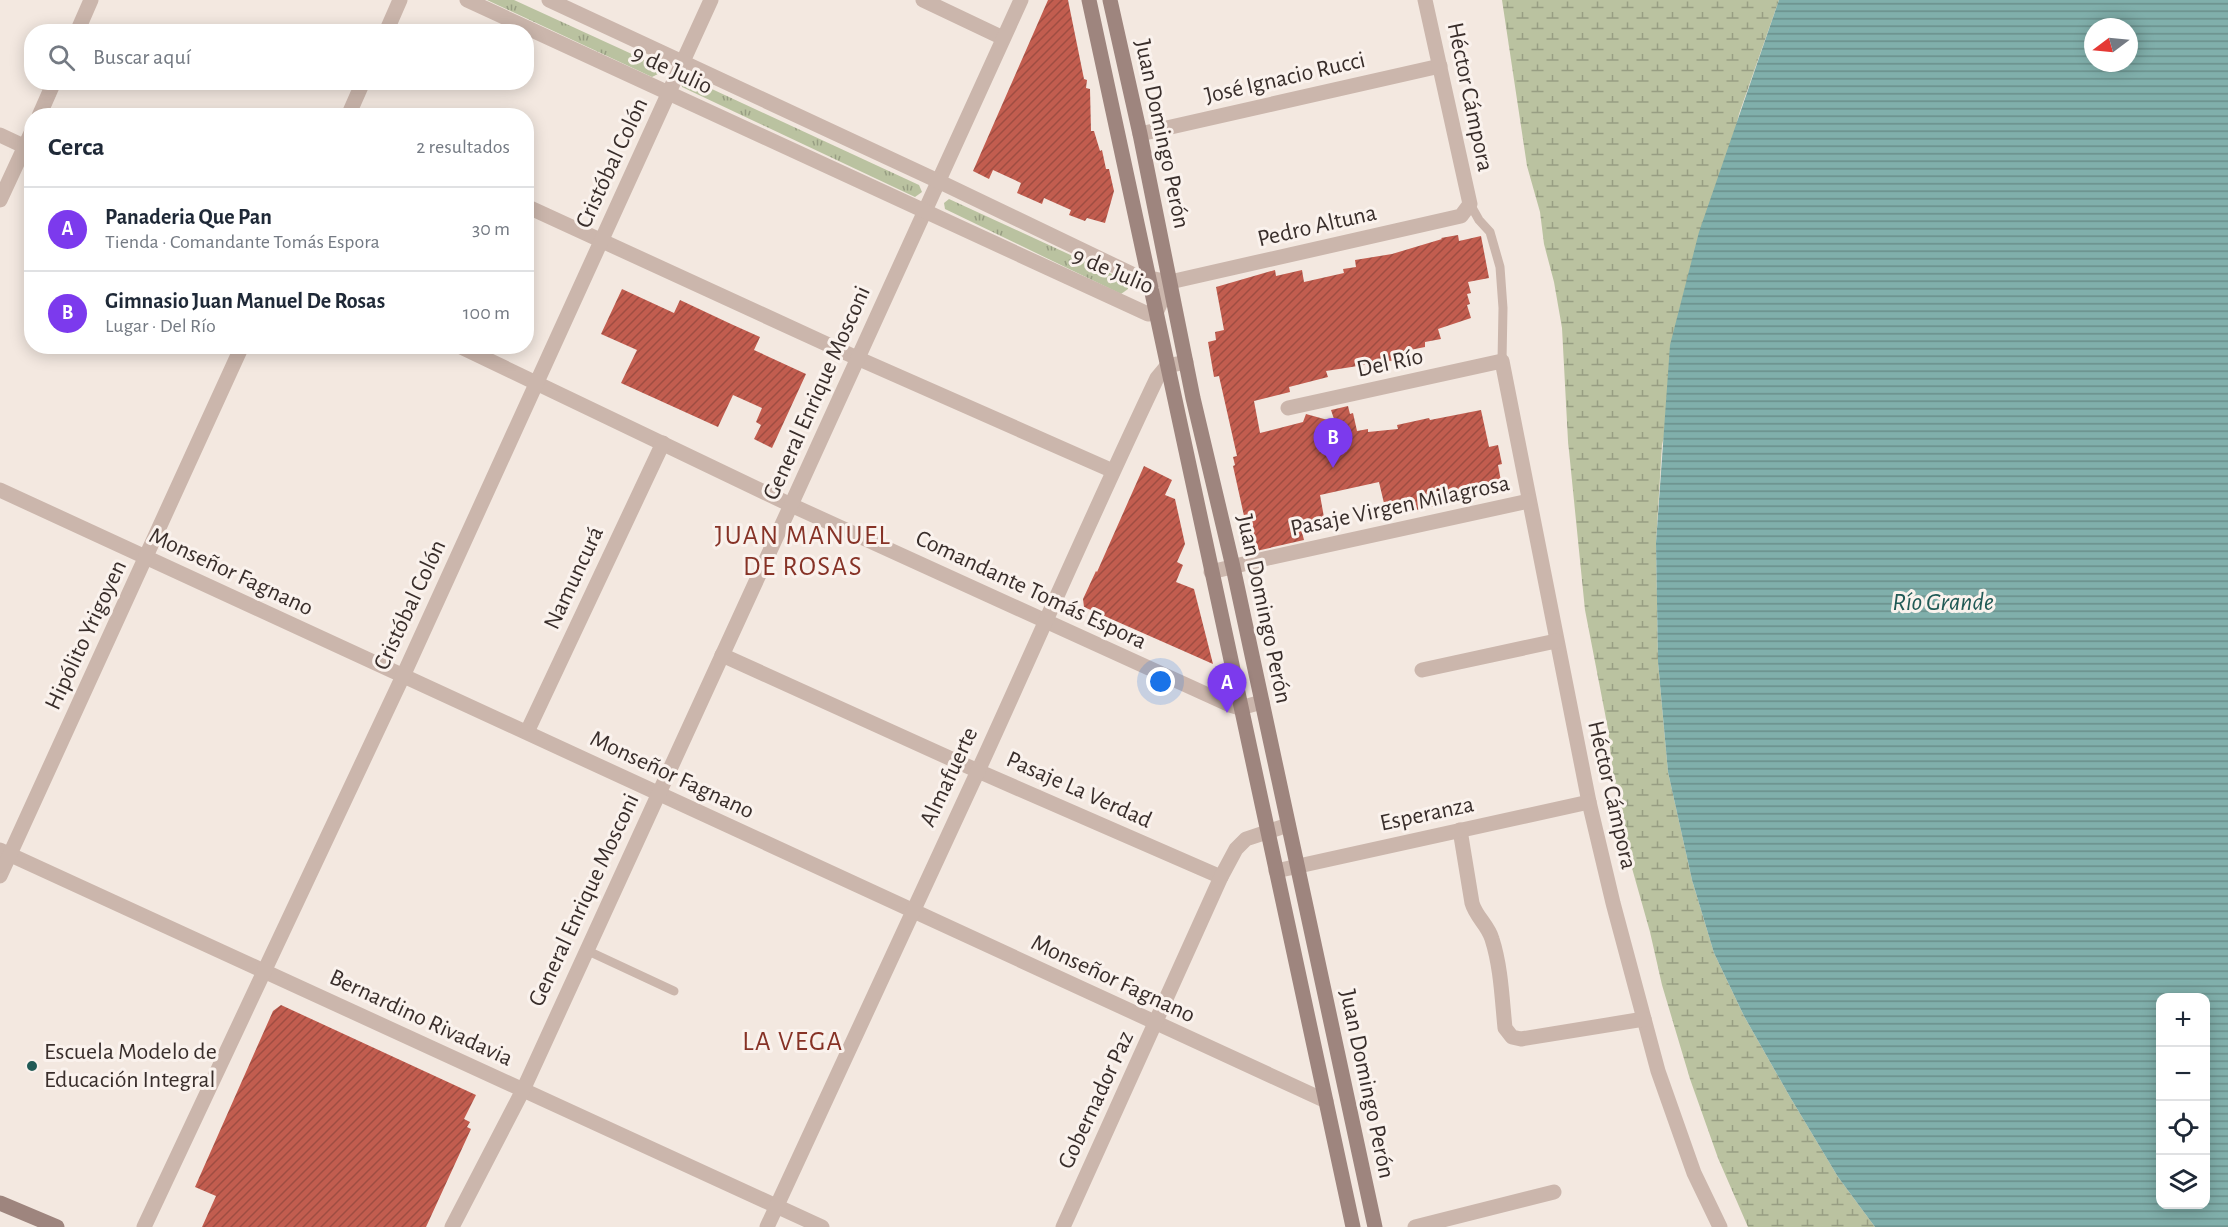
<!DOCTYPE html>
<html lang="es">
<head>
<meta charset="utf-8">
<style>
  body { margin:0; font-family:"Alegreya Sans",sans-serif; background:#f6f6f7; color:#1f2937 }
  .controls { position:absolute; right:18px; bottom:18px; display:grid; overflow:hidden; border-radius:12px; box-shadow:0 3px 15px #0003 }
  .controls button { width:54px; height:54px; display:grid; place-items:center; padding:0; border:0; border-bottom:2px solid #e0e1e3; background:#fff; color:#1f2937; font:30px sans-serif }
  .compass { position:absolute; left:2084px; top:18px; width:54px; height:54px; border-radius:50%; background:#fff; box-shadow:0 3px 15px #0003; rotate:254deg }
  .you { position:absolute; left:1161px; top:682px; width:21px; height:21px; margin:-15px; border:4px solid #fff; border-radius:50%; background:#1a73e8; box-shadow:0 0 0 9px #1a73e833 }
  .badge { display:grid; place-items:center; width:39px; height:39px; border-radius:50%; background:#7c3aed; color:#fff; font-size:20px; font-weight:700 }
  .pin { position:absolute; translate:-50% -50px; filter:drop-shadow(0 2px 3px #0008) }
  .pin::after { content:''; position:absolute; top:32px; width:21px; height:18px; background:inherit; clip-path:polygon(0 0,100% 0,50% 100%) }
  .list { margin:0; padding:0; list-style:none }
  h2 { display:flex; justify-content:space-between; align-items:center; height:78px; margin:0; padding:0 24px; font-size:26px }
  h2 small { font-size:20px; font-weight:400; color:#747a83 }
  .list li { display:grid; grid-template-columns:39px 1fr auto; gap:18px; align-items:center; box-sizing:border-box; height:84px; padding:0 24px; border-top:2px solid #e0e1e3 }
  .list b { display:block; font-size:22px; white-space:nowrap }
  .list p { margin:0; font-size:20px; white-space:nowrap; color:#747a83 }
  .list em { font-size:20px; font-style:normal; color:#747a83 }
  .icon { flex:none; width:33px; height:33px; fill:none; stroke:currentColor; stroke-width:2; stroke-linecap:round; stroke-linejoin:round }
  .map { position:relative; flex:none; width:2228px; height:1227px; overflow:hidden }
  .search { position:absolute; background:#fff; box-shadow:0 3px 15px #0003; left:24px; top:24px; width:510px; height:66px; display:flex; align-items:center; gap:15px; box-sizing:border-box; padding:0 21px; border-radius:24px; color:#747a83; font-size:22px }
  .panel { position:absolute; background:#fff; box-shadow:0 3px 15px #0003; left:24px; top:108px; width:510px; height:246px; border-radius:24px }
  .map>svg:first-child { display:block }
</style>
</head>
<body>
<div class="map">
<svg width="2228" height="1227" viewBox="0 0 2228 1227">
  <defs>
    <pattern id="wetland-marsh" width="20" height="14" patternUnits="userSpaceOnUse" patternTransform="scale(1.5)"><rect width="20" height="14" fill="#bac2a0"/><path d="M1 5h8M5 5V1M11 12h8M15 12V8" fill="none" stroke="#989e83"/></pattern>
    <pattern id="park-tufts" width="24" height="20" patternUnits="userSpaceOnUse" patternTransform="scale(1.5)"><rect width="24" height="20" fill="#bac2a0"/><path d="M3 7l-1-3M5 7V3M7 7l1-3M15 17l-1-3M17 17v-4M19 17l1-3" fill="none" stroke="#989e83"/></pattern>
    <pattern id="water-rules" width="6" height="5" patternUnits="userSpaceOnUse" patternTransform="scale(1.5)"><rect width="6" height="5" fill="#80afab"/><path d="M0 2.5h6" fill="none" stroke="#6a8f8b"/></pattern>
    <pattern id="building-hatch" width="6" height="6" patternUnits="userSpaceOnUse" patternTransform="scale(1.5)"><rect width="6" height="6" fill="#c25d4f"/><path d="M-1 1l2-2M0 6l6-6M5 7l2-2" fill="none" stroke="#9f4d42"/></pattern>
  </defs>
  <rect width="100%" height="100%" fill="#f3e8e0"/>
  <polygon fill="url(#wetland-marsh)" points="1502,0 1779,0 1739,114 1662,445 1656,542 1658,662 1668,772 1692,880 1714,953 1744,1016 1790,1097 1838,1177 1875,1227 1748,1227 1718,1158 1690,1079 1662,985 1650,932 1628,854 1613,774 1608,729 1585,610 1568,441 1562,328 1554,282 1544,244 1540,212 1527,166"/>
  <g fill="url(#park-tufts)">
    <polygon points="487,0 514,0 658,66 658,74 652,77"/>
    <polygon points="686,77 919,185 922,192 915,197 682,87 681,81"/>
    <polygon points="949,199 1127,281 1128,289 1121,294 945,209 944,203"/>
  </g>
  <path fill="url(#water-rules)" fill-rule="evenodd" d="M1779 0H2228V1227H1875L1838 1177 1790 1097 1744 1016 1714 953 1692 880 1668 772 1658 662 1656 543 1670 345 1699 232ZM2093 27H2129V63H2093ZM2160 998H2206V1204H2160Z"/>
  <g fill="url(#building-hatch)">
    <polygon points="1048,0 1068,0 1084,79 1087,80 1086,88 1090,89 1091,131 1094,131 1100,151 1102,150 1106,169 1109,169 1114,191 1105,223 1087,218 1085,221 1069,215 1071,210 1044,198 1042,204 1017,193 1021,183 993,170 989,179 973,171"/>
    <polygon points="1458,235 1459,241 1481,236 1489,278 1468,282 1471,293 1467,294 1470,304 1467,305 1471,318 1438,329 1441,339 1425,342 1425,347 1395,353 1396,360 1326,371 1328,377 1289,387 1290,392 1254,401 1260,433 1303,422 1306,414 1335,422 1331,410 1348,406 1350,414 1353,413 1357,431 1368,429 1368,432 1398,429 1397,425 1429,418 1430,420 1481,410 1489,447 1498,445 1502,464 1498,465 1501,481 1497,482 1499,488 1479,492 1479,490 1442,499 1441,505 1387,516 1379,482 1320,495 1325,523 1301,528 1304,540 1252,552 1233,466 1235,465 1233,457 1237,456 1219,376 1214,377 1208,342 1216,340 1215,332 1224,330 1216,287 1275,270 1276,276 1302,270 1304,282 1344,273 1343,269 1356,267 1355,260 1392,254 1442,239 1441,238"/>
    <polygon points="622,289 674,313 680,300 731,324 760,337 754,350 806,374 772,448 754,439 761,425 756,422 762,408 733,395 718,427 621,383 637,350 601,334"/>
    <polygon points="1144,466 1172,480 1165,495 1175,499 1185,544 1177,562 1183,565 1176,582 1194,589 1213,664 1084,607 1083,599 1096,571 1097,572"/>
    <polygon points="281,1005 476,1095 464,1119 470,1122 467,1127 471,1129 426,1227 202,1227 216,1196 195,1187 273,1011"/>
  </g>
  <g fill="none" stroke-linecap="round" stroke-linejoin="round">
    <g stroke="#cbb6ac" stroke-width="9">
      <polyline points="1470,204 1479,220 1490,232 1500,267 1503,308 1502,361"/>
      <polyline points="586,950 674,991"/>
    </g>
    <g stroke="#cbb6ac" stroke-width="15">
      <polyline points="923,0 1003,38"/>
      <polyline points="77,32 91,0"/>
      <polyline points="386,32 400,0"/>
      <polyline points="39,116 54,82"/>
      <polyline points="348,116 363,82"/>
      <polyline points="1140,134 1440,66"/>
      <polyline points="0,135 32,150"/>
      <polyline points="0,200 32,131"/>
      <polyline points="526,206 857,358 1113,471"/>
      <polyline points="1170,282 1461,216 1470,204 1425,0"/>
      <polyline points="459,346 791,505 1230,705 1240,708 1262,702"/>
      <polyline points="1288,408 1502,361 1589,802 1613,903 1658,1071 1694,1173 1720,1227"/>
      <polyline points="0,490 1326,1101"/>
      <polyline points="1211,572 1268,558 1529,501"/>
      <polyline points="722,655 978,771 1221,877"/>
      <polyline points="1422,670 1556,641"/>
      <polyline points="527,732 663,443"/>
      <path d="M1460 830 1472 903C1476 917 1488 925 1492 939 1501 967 1502 999 1505 1028L1512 1037 1521 1039 1644 1019"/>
      <polyline points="0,850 822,1227"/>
      <polyline points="1276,871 1589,802"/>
      <polyline points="0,876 242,346"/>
      <polyline points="144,1227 403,676 711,0"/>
      <polyline points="452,1227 523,1090 791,505 1021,0"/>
      <polyline points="1063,1227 1221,877 1236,849 1246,839 1288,825"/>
      <polyline points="1415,1227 1554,1192"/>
    </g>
    <g stroke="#cbb6ac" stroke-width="15">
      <polyline points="467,0 1148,314 1156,313 1170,282 1134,275 938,181 549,0"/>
      <path d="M767 1227C836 1075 907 923 978 771 1038 640 1095 508 1157 378L1167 366 1186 362"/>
    </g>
    <g stroke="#9e857e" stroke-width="15">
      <polyline points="1089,0 1353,1227"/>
      <polyline points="1110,0 1140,134 1193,398 1233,567 1375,1227"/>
      <polyline points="0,1203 57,1227"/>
    </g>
  </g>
  <circle fill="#215a56" stroke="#faf2ed" stroke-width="2" cx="32" cy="1066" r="6"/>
  <g text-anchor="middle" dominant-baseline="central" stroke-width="6" stroke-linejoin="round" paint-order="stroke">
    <g font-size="24" fill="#392e2b" stroke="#faf2ed">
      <text transform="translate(672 70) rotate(25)">9 de Julio</text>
      <text transform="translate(1285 78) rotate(-13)">José Ignacio Rucci</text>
      <text transform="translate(1470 97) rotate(78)">Héctor Cámpora</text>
      <text transform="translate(1162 134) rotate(78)">Juan Domingo Perón</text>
      <text transform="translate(612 163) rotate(-65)">Cristóbal Colón</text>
      <text transform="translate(1317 226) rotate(-13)">Pedro Altuna</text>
      <text transform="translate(1113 271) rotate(23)">9 de Julio</text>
      <text transform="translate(1390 363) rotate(-12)">Del Río</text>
      <text transform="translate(817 393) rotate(-66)">General Enrique Mosconi</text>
      <text transform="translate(1400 506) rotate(-12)">Pasaje Virgen Milagrosa</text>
      <text transform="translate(231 572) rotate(25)">Monseñor Fagnano</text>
      <text transform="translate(574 578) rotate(-65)">Namuncurá</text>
      <text transform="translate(1031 590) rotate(25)">Comandante Tomás Espora</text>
      <text transform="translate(410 605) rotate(-65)">Cristóbal Colón</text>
      <text transform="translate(1264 609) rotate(78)">Juan Domingo Perón</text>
      <text transform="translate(86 635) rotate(-65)">Hipólito Yrigoyen</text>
      <text transform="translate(672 775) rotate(25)">Monseñor Fagnano</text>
      <text transform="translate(949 777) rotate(-65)">Almafuerte</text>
      <text transform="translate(1079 790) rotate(24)">Pasaje La Verdad</text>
      <text transform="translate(1612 795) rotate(77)">Héctor Cámpora</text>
      <text transform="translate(1427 814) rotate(-12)">Esperanza</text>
      <text transform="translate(584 900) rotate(-65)">General Enrique Mosconi</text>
      <text transform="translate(1113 979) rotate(25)">Monseñor Fagnano</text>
      <text transform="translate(421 1018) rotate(25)">Bernardino Rivadavia</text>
      <text transform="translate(1367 1084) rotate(78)">Juan Domingo Perón</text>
      <text transform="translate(1096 1100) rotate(-65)">Gobernador Paz</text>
    </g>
    <g font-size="24" fill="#392e2b" stroke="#faf2ed" text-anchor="start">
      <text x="44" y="1052">Escuela Modelo de<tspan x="44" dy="28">Educación Integral</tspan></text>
    </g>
    <g font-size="26" font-style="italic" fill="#215a56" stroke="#faf2ed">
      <text x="1943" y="602">Río Grande</text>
    </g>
    <g font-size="27" letter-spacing="1.5" fill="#863226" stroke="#faf2ed">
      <text x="803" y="535">JUAN MANUEL<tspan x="803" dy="31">DE ROSAS</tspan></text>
      <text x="793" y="1041">LA VEGA</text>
    </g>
  </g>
</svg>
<div class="controls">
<button>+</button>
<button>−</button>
<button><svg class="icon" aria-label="locate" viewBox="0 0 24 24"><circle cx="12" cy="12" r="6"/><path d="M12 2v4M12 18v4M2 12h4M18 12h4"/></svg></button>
<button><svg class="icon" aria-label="layers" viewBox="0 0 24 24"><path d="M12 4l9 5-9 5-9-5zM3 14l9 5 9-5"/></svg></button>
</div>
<svg class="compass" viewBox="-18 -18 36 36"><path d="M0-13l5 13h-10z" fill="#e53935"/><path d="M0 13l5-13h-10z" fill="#747a83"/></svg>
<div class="you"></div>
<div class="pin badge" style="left:1227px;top:713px">A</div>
<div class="pin badge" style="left:1333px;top:468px">B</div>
<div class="search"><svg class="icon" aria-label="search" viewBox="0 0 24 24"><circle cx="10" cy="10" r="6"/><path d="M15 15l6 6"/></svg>Buscar aquí</div>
<section class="panel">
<h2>Cerca<small>2 resultados</small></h2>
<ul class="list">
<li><span class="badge">A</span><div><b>Panaderia Que Pan</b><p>Tienda · Comandante Tomás Espora</p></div><em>30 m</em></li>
<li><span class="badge">B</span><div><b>Gimnasio Juan Manuel De Rosas</b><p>Lugar · Del Río</p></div><em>100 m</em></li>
</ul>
</section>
</div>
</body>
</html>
